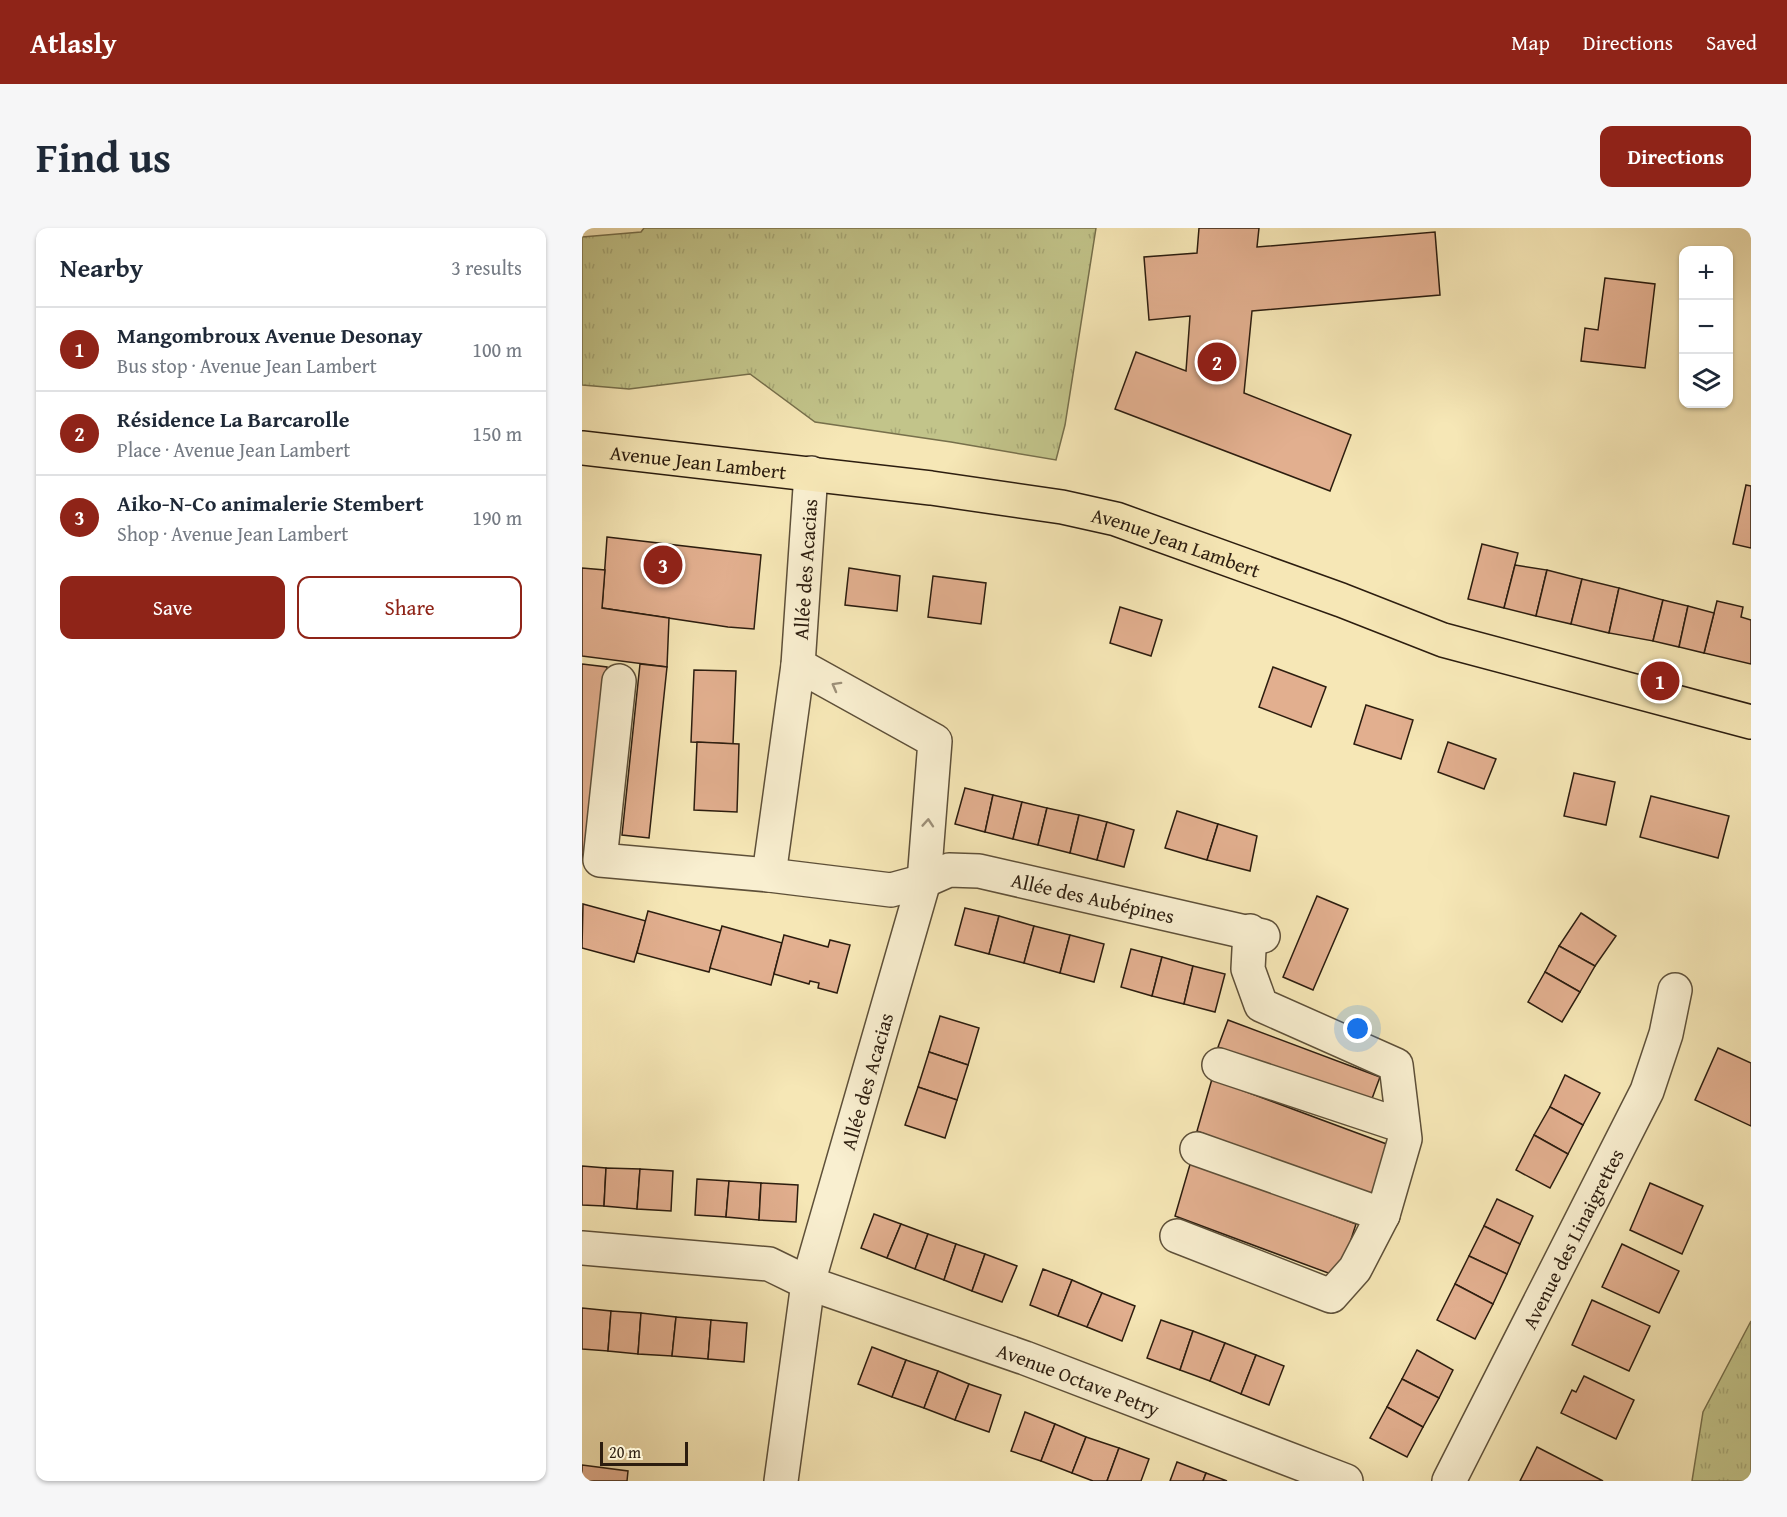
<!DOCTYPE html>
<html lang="en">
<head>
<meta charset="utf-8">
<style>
  body { margin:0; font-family:"Gentium Book Plus",serif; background:#f6f6f7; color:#1f2937 }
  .controls { position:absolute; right:18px; top:18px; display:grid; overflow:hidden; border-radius:12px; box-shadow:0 2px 4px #0004 }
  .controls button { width:54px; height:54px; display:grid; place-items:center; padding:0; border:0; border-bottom:2px solid #e0e1e3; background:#fff; color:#1f2937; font:30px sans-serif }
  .scale { position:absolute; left:18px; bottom:15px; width:88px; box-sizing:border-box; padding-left:6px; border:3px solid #2c1d0f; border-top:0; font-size:16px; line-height:21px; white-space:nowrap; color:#2c1d0f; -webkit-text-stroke:4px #f9efd0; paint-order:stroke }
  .you { position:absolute; left:776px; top:801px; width:21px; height:21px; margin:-15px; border:4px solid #fff; border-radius:50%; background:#1a73e8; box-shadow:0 0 0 9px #1a73e833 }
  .badge { display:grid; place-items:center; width:39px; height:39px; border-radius:50%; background:#8f2418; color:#fff; font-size:20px; font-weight:700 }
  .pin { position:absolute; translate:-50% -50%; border:3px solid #fff; box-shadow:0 2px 6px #0006 }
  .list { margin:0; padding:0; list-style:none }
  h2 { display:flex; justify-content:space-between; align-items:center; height:78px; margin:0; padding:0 24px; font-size:26px }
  h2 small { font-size:20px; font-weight:400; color:#747a83 }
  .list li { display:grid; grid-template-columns:39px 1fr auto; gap:18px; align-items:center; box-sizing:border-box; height:84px; padding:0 24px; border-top:2px solid #e0e1e3 }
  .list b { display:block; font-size:22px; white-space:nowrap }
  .list p { margin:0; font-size:20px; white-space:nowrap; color:#747a83 }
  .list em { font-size:20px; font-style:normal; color:#747a83 }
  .actions { display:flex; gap:12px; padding:18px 24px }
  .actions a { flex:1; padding:14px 0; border:2px solid #8f2418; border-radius:12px; text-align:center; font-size:21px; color:#8f2418 }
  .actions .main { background:#8f2418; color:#fff }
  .icon { flex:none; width:33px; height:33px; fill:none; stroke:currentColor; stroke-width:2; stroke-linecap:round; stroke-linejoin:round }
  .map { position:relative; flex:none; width:1169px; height:1253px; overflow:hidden; border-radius:12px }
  header { display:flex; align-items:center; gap:36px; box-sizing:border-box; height:84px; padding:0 30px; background:#8f2418; color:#fff }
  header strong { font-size:28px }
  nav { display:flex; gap:33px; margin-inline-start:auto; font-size:21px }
  .intro { display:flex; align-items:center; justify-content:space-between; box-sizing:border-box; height:144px; padding:0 36px }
  h1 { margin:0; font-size:42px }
  .button { padding:15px 27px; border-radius:12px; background:#8f2418; color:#fff; font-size:21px; font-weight:700 }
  main { display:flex; gap:36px; padding:0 36px }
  aside { flex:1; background:#fff; border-radius:12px; box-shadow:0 2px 4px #0004 }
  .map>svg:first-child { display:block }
</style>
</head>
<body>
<header>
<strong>Atlasly</strong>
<nav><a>Map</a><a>Directions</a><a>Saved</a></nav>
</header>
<div class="intro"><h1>Find us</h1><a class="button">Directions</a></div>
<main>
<aside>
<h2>Nearby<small>3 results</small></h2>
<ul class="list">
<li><span class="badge">1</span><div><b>Mangombroux Avenue Desonay</b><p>Bus stop · Avenue Jean Lambert</p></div><em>100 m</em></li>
<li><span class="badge">2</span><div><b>Résidence La Barcarolle</b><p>Place · Avenue Jean Lambert</p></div><em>150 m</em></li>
<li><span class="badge">3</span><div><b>Aiko-N-Co animalerie Stembert</b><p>Shop · Avenue Jean Lambert</p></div><em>190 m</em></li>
</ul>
<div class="actions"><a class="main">Save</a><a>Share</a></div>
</aside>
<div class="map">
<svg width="1169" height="1253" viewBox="0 0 1169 1253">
  <defs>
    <pattern id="grass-tufts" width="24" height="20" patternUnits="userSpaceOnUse" patternTransform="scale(1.5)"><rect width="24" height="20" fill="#c2c48a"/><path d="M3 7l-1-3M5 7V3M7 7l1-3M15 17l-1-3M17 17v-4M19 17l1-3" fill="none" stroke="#a7a876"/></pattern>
  </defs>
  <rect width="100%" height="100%" fill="#f6e7b6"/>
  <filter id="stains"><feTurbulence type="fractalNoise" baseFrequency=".00333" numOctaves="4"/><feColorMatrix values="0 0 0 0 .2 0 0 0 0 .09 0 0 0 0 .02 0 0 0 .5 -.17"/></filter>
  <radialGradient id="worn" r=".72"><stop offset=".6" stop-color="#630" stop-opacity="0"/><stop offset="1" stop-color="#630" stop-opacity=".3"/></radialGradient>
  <g fill="url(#grass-tufts)" stroke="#77704c" stroke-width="1.5">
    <polygon points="62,0 514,0 483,197 474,232 369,214 233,194 168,146 47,161 0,157 0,9 59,4"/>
    <polygon points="1169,1093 1169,1253 1110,1253 1121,1184"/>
  </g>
  <g fill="#e2af8f" stroke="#2c1d0f" stroke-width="1.5">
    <polygon points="617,0 677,0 675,19 853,4 858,67 670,83 662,165 769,207 748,263 533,181 554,124 604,143 608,88 567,92 562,29 615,25"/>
    <polygon points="1023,50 1073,56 1063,140 999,133 1003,100 1016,102"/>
    <polygon points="1164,257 1169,258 1169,320 1151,316"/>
    <polygon points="25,309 179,327 172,401 146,399 20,380"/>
    <polygon points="900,316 936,325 922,380 886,371"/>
    <polygon points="933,337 965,342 954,388 922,380"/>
    <polygon points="0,340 23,342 20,380 87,390 85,439 0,428"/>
    <polygon points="267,340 318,348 315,383 263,377"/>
    <polygon points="965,342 1000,351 989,396 954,388"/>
    <polygon points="351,348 404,355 399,396 346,389"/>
    <polygon points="1000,351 1037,360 1027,405 989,396"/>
    <polygon points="1037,360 1081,372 1071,413 1027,405"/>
    <polygon points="1081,372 1106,378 1097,419 1071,413"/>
    <polygon points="1135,373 1161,379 1159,389 1169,392 1169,436 1122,425"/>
    <polygon points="1106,378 1132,385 1122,425 1097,419"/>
    <polygon points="538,379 580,392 569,428 528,415"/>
    <polygon points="0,436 25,439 1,631 0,631"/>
    <polygon points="58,436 85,439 67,610 40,607"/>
    <polygon points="691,439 744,459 729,499 677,479"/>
    <polygon points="112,442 154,443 151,516 109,514"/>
    <polygon points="784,477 831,492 819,531 772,516"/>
    <polygon points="115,514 157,516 155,584 112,582"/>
    <polygon points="866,514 914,531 902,561 856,544"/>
    <polygon points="992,545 1033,554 1024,597 982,588"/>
    <polygon points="383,560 411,567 403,604 373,596"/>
    <polygon points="411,567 440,574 431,611 403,604"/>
    <polygon points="1069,568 1147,588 1136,630 1058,609"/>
    <polygon points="440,574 465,580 456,617 431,611"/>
    <polygon points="465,580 497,587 488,625 456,617"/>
    <polygon points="595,583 636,596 625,632 583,620"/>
    <polygon points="497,587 525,594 515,632 488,625"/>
    <polygon points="525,594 552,602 542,639 515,632"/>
    <polygon points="636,596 675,608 668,643 625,632"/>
    <polygon points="735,668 766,681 731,762 701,749"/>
    <polygon points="1,676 64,693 52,734 0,720"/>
    <polygon points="383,680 417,688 407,726 373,717"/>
    <polygon points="66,683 139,703 127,744 55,725"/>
    <polygon points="999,685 1034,708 1013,738 977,718"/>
    <polygon points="417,688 452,698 442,735 407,726"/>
    <polygon points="140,698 200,715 189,757 128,740"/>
    <polygon points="452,698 488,707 478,745 442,735"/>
    <polygon points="202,707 246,719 248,712 268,717 255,765 236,760 237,755 228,753 227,756 192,746"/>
    <polygon points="488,707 522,716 512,754 478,745"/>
    <polygon points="977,718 1013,738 998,764 963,744"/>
    <polygon points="549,721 580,729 570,768 539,759"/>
    <polygon points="580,729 611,738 602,776 570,768"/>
    <polygon points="611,738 643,746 633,784 602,776"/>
    <polygon points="963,744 998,764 980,794 946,774"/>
    <polygon points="358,788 397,800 386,837 347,824"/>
    <polygon points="646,792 798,849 788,876 636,819"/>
    <polygon points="1136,820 1169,835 1169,898 1113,872"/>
    <polygon points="347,824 386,837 375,872 336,859"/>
    <polygon points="983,847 1018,865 1001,897 968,879"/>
    <polygon points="630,851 810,918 791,971 615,903"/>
    <polygon points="336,859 375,872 363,910 323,897"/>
    <polygon points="968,879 1001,897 986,926 952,907"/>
    <polygon points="952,907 986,926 968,960 934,942"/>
    <polygon points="609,933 774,996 757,1049 593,988"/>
    <polygon points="0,938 24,940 22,978 0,977"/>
    <polygon points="24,940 58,941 55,981 22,978"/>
    <polygon points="58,941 91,943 89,983 55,981"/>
    <polygon points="115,951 147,953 144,989 113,987"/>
    <polygon points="147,953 179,955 177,992 144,989"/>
    <polygon points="179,955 216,957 214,994 177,992"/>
    <polygon points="1068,955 1121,978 1100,1026 1048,1002"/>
    <polygon points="915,971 951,988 938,1016 902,998"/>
    <polygon points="292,986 319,996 305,1030 279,1020"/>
    <polygon points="319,996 346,1006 333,1041 305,1030"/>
    <polygon points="902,998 938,1016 925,1046 887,1028"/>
    <polygon points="346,1006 374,1016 362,1052 333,1041"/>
    <polygon points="374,1016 403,1026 390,1063 362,1052"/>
    <polygon points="1040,1016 1097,1043 1077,1085 1020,1059"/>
    <polygon points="403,1026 435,1038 420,1074 390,1063"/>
    <polygon points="887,1028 925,1046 911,1076 873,1056"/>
    <polygon points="461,1041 490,1052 476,1088 448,1077"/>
    <polygon points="490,1052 520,1065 505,1099 476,1088"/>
    <polygon points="873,1056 911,1076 893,1111 855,1092"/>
    <polygon points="520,1065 553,1078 540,1113 505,1099"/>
    <polygon points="1010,1072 1068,1098 1047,1143 990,1117"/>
    <polygon points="0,1080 29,1083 26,1123 0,1121"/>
    <polygon points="29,1083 59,1085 56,1126 26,1123"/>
    <polygon points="59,1085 94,1089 90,1128 56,1126"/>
    <polygon points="94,1089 129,1092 126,1131 90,1128"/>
    <polygon points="129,1092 165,1095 162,1134 126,1131"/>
    <polygon points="579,1092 611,1103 598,1142 565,1130"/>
    <polygon points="611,1103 643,1115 628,1153 598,1142"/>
    <polygon points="643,1115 674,1127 659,1166 628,1153"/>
    <polygon points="290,1119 324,1132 310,1169 276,1156"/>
    <polygon points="835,1122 871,1142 857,1170 820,1151"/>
    <polygon points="674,1127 702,1138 687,1177 659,1166"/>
    <polygon points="324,1132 356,1143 342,1180 310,1169"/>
    <polygon points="356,1143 387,1156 373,1192 342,1180"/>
    <polygon points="1002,1148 1052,1172 1034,1211 979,1185 990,1162 994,1164"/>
    <polygon points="820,1151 857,1170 841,1199 805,1179"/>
    <polygon points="387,1156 419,1167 407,1204 373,1192"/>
    <polygon points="805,1179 841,1199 825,1229 788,1210"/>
    <polygon points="443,1184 473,1196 459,1233 429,1223"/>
    <polygon points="473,1196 504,1209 490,1245 459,1233"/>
    <polygon points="504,1209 537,1220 525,1253 511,1253 490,1245"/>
    <polygon points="955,1219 1021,1253 938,1253"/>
    <polygon points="537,1220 567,1231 559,1253 525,1253"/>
    <polygon points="595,1234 624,1245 621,1253 588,1253"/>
    <polygon points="0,1237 46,1243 45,1253 0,1253"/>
    <polygon points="624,1245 645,1253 621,1253"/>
  </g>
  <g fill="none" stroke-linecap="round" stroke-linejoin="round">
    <g stroke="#5e5039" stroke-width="36">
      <g id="minor">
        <path id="s1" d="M37 453 18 632 187 647 309 662 342 653 367 642 397 643 681 708"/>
        <path id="s2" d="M187 647 216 437 229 245"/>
        <polyline points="637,837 821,898"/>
        <polyline points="615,921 801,987"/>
        <polyline points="595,1008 749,1068 773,1041 801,987 823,911 814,837 679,777 666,741 668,703"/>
        <path id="s3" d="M0 1020 187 1036 226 1055 443 1130 764 1253"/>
        <path id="s4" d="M199 1253 226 1055 342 653 353 513 216 437"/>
        <path id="s5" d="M867 1253 1065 863 1084 806 1093 762"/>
      </g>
    </g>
    <g stroke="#2c1d0f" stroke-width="36">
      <g id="major">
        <path id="s6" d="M0 220 349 260 480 279 534 291 759 372 861 412 1169 494"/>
      </g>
    </g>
    <use href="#minor" stroke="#f9efd0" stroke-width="33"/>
    <use href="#major" stroke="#f6e7b6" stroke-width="33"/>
  </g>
  <defs><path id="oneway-chevron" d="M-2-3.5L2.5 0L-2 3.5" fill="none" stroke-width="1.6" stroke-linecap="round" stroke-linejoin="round" transform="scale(1.5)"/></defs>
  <g stroke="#9d9079">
    <use href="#oneway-chevron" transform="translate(254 458) rotate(-151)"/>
    <use href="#oneway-chevron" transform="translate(346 595) rotate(-86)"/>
  </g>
  <g text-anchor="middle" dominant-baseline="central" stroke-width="6" stroke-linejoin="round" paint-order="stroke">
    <g font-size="20" fill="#2c1d0f" stroke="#f9efd0">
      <text stroke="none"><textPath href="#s6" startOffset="117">Avenue Jean Lambert</textPath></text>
      <text stroke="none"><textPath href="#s6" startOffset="603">Avenue Jean Lambert</textPath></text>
      <text stroke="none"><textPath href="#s2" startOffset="308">Allée des Acacias</textPath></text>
      <text stroke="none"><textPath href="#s1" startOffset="681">Allée des Aubépines</textPath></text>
      <text stroke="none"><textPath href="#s4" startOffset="410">Allée des Acacias</textPath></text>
      <text stroke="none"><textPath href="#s5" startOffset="272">Avenue des Linaigrettes</textPath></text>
      <text stroke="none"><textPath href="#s3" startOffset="518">Avenue Octave Petry</textPath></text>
    </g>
  </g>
  <rect width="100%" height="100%" filter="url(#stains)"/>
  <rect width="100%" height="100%" fill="url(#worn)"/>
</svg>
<div class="controls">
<button>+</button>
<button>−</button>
<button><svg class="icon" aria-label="layers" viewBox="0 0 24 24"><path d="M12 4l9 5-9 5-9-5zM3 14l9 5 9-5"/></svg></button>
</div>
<div class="scale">20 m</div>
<div class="you"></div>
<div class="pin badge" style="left:1078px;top:453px">1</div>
<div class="pin badge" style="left:635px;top:134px">2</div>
<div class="pin badge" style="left:81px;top:337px">3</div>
</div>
</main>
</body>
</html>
